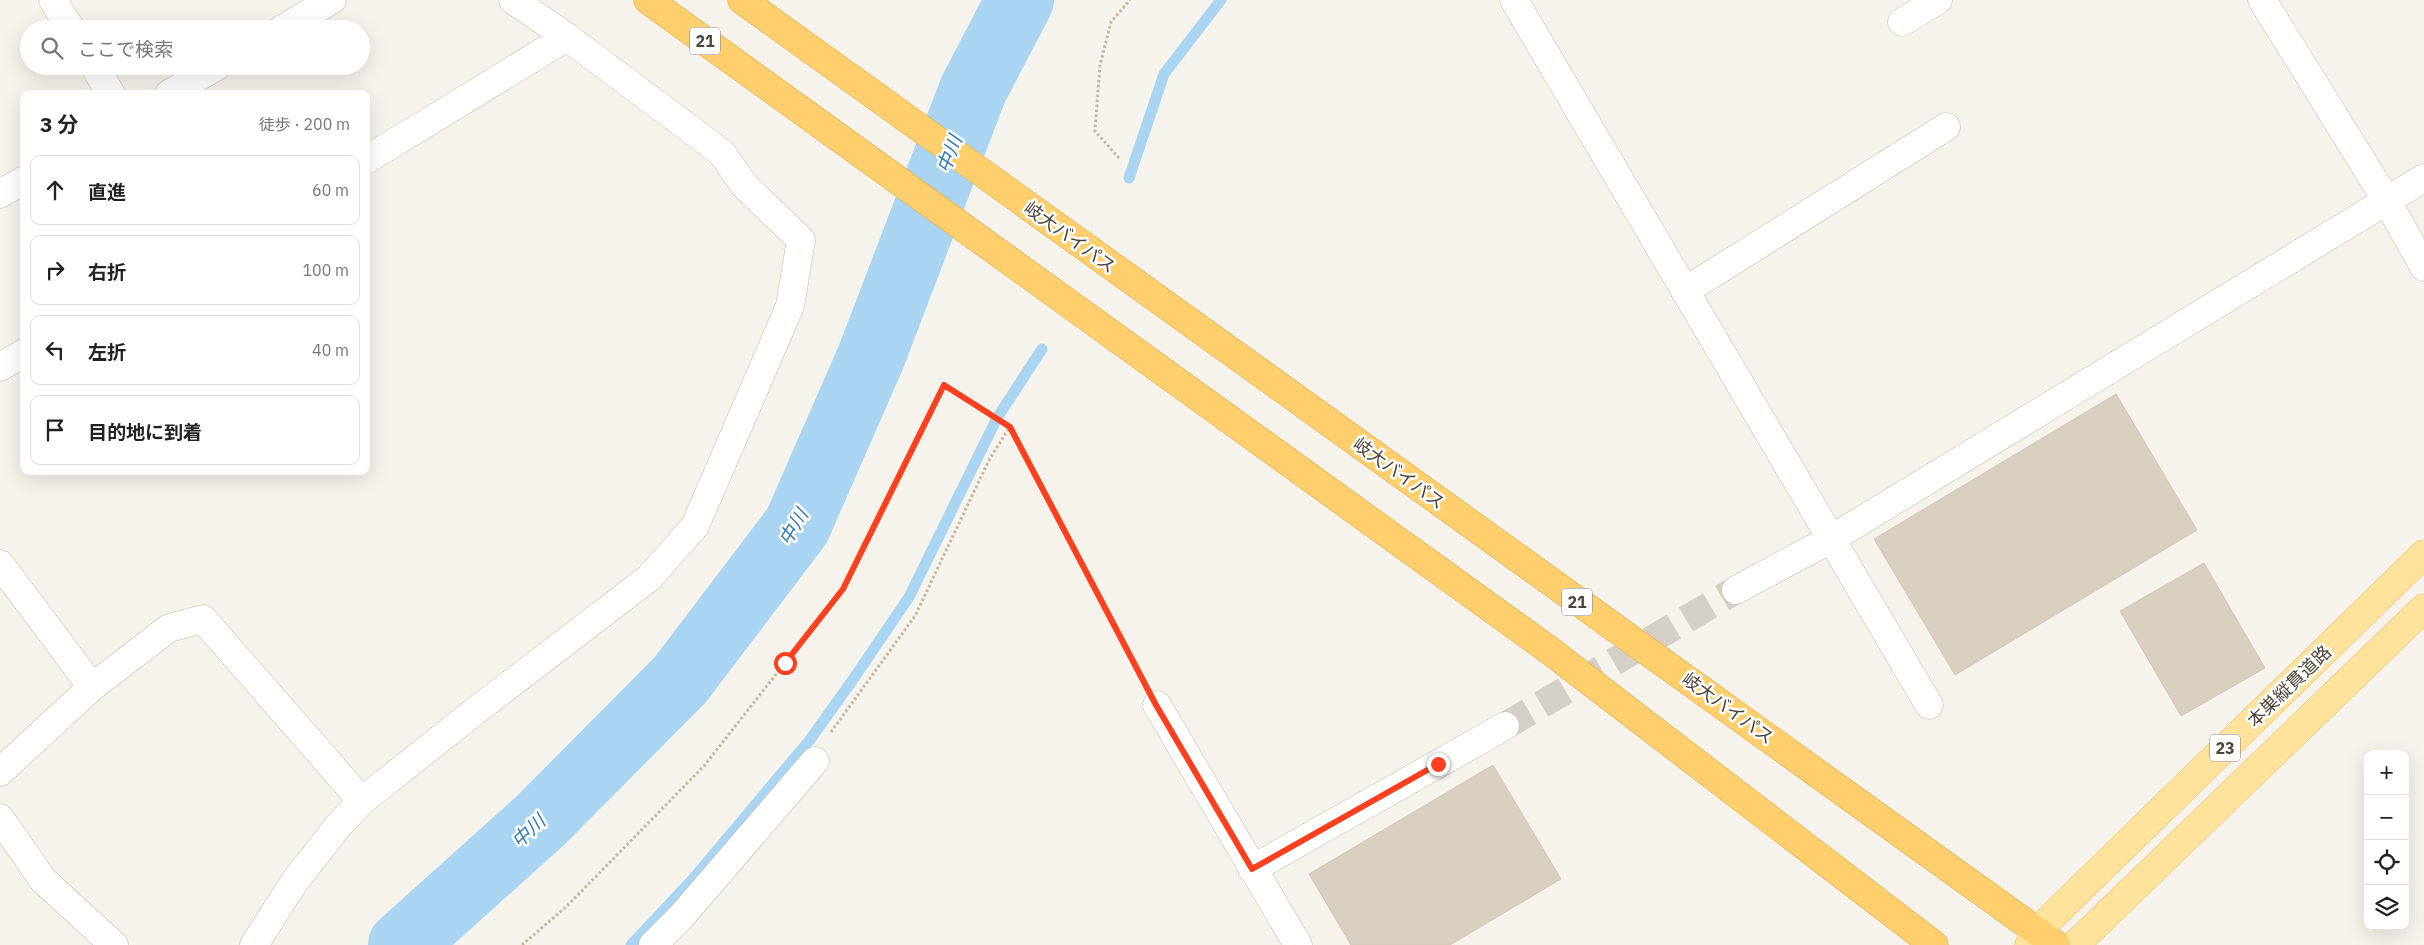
<!DOCTYPE html>
<html lang="ja">
<head>
<meta charset="utf-8">
<style>
  body { margin:0; font-family:"IBM Plex Sans","Noto Sans JP",sans-serif; background:#f2f2f2; color:#222 }
  .controls { position:absolute; right:15px; bottom:15px; display:grid; overflow:hidden; border-radius:10px; box-shadow:0 5px 20px #0002 }
  .controls button { width:45px; height:45px; display:grid; place-items:center; padding:0; border:0; border-bottom:1px solid #e0e0e0; background:#fff; color:#222; font:25px sans-serif }
  .stop { position:absolute; width:15px; height:15px; margin:-11px; border:4px solid #fc3f1d; border-radius:50%; background:#fff }
  .stop.end { background:#fc3f1d; border-color:#fff; box-shadow:0 1px 5px #0008 }
  .list { margin:0; padding:0; list-style:none }
  h2 { display:flex; justify-content:space-between; align-items:center; height:65px; margin:0; padding:0 20px; font-size:21px }
  h2 small { font-size:16px; font-weight:400; color:#767676 }
  .list li { display:grid; grid-template-columns:32px 1fr auto; gap:15px; align-items:center; box-sizing:border-box; height:70px; margin:0 10px 10px; padding:0 10px; border:1px solid #e0e0e0; border-radius:10px }
  .list b { display:block; font-size:19px; white-space:nowrap }
  .list em { font-size:16px; font-style:normal; color:#767676 }
  .icon { flex:none; width:28px; height:28px; fill:none; stroke:currentColor; stroke-width:2; stroke-linecap:round; stroke-linejoin:round }
  .map { position:relative; flex:none; width:2424px; height:945px; overflow:hidden }
  .search { position:absolute; background:#fff; box-shadow:0 5px 20px #0002; left:20px; top:20px; width:350px; height:55px; display:flex; align-items:center; gap:12px; box-sizing:border-box; padding:0 18px; border-radius:28px; color:#767676; font-size:19px }
  .panel { position:absolute; background:#fff; box-shadow:0 5px 20px #0002; left:20px; top:90px; width:350px; height:385px; border-radius:10px }
  .map>svg:first-child { display:block }
</style>
</head>
<body>
<div class="map">
<svg width="2424" height="945" viewBox="0 0 2424 945">
  <rect width="100%" height="100%" fill="#f6f3ec"/>
  <g fill="none" stroke-linecap="round" stroke-linejoin="round">
    <g stroke="#a9d4f2" stroke-width="11">
      <polyline points="1129,178 1164,74 1221,0"/>
      <polyline points="631,945 693,879 809,741 852,681 909,597 997,418 1042,349"/>
    </g>
    <polyline stroke="#a9d4f2" stroke-width="68" points="402,945 541,820 680,680 797,526 871,357 973,90 1020,0"/>
  </g>
  <g fill="#d8cfc1" stroke="#d3c7b4">
    <polygon points="2116,394 2197,530 1955,675 1874,539"/>
    <polygon points="2204,563 2265,668 2181,716 2120,611"/>
    <polygon points="1493,765 1561,879 1450,945 1351,945 1309,874"/>
  </g>
  <g fill="none" stroke-linecap="round" stroke-linejoin="round">
    <polyline stroke="#d4d0c8" stroke-width="28" stroke-dasharray="28 14" stroke-linecap="butt" points="1505,726 1736,590"/>
    <g stroke="#c2bbae" stroke-width="29">
      <g id="street">
        <polyline points="53,0 71,29"/>
        <polyline points="1514,0 1929,705"/>
        <polyline points="2262,0 2387,201 2424,267"/>
        <polyline points="1902,22 1938,0"/>
        <polyline points="282,29 332,0"/>
        <polyline points="94,66 111,94"/>
        <polyline points="169,94 217,66"/>
        <polyline points="366,160 567,37"/>
        <polyline points="0,194 24,180"/>
        <polyline points="1685,291 1946,127"/>
        <polyline points="0,367 24,353"/>
        <polyline points="0,564 92,687"/>
        <polyline points="1736,590 1831,539 2424,178"/>
        <polyline points="1157,705 1298,945"/>
        <polyline points="0,772 92,687 169,628 203,619 362,801"/>
        <polyline points="0,818 43,880 114,945"/>
        <polyline points="1252,869 1505,726"/>
        <polyline points="254,945 295,881 339,825 362,801 474,712 649,578 695,526 790,306 801,240 744,185 722,153 567,37 513,0"/>
        <polyline points="653,945 681,917 815,761"/>
      </g>
    </g>
    <g stroke="#e6c16a" stroke-width="29">
      <g id="primary">
        <polyline points="2029,945 2036,932 2424,554"/>
        <polyline points="2075,945 2424,608"/>
      </g>
    </g>
    <g stroke="#e0a43c" stroke-width="29">
      <g id="highway">
        <polyline points="648,0 1549,650 1934,945"/>
        <polyline points="742,0 2056,945"/>
      </g>
    </g>
    <g stroke="#c4b79f" stroke-width="3" stroke-dasharray="2.5 2.5" stroke-linecap="butt">
      <polyline points="1119,158 1095,131 1100,65 1111,22 1130,0"/>
      <polyline points="831,732 915,616 989,460 1009,428"/>
      <polyline points="522,945 567,906 704,766 843,589 944,385 1009,427 1141,676"/>
    </g>
    <use href="#street" stroke="#fff" stroke-width="28"/>
    <use href="#primary" stroke="#ffe39c" stroke-width="28"/>
    <use href="#highway" stroke="#ffcf6e" stroke-width="28"/>
  </g>
  <g fill="none" stroke-linecap="round" stroke-linejoin="round">
    <polyline stroke="#fc3f1d" stroke-width="6" points="785,663 843,589 944,385 1010,427 1156,705 1252,869 1438,764"/>
  </g>
  <g text-anchor="middle" dominant-baseline="central" stroke-width="5" stroke-linejoin="round" paint-order="stroke">
    <g fill="#fff" stroke="#817c74" stroke-width="1">
      <rect x="690" y="27.5" width="30" height="27" rx="4"/>
      <rect x="1562" y="588.5" width="30" height="27" rx="4"/>
      <rect x="2210" y="734.5" width="30" height="27" rx="4"/>
    </g>
    <g font-size="16" font-weight="bold" fill="#4b4439">
      <text x="705" y="41">21</text>
      <text x="1577" y="602">21</text>
      <text x="2225" y="748">23</text>
    </g>
    <g font-size="18" fill="#4b4439" stroke="#fff">
      <text transform="translate(1070 237) rotate(36)">岐大バイパス</text>
      <text transform="translate(1399 473) rotate(36)">岐大バイパス</text>
      <text transform="translate(2289 686) rotate(-44)">本巣縦貫道路</text>
      <text transform="translate(1728 708) rotate(36)">岐大バイパス</text>
    </g>
    <g font-size="19" font-style="italic" fill="#2e7ab2" stroke="#fff">
      <text transform="translate(949 154) rotate(-69)">中川</text>
      <text transform="translate(793 527) rotate(-59)">中川</text>
      <text transform="translate(528 831) rotate(-43)">中川</text>
    </g>
  </g>
</svg>
<div class="controls">
<button>+</button>
<button>−</button>
<button><svg class="icon" aria-label="locate" viewBox="0 0 24 24"><circle cx="12" cy="12" r="6"/><path d="M12 2v4M12 18v4M2 12h4M18 12h4"/></svg></button>
<button><svg class="icon" aria-label="layers" viewBox="0 0 24 24"><path d="M12 4l9 5-9 5-9-5zM3 14l9 5 9-5"/></svg></button>
</div>
<div class="stop" style="left:785px;top:663px"></div>
<div class="stop end" style="left:1438px;top:764px"></div>
<div class="search"><svg class="icon" aria-label="search" viewBox="0 0 24 24"><circle cx="10" cy="10" r="6"/><path d="M15 15l6 6"/></svg>ここで検索</div>
<section class="panel">
<h2>3 分<small>徒歩 · 200 m</small></h2>
<ul class="list">
<li><svg class="icon" aria-label="ahead" viewBox="0 0 24 24"><path d="M12 20V5M6 11l6-6 6 6"/></svg><div><b>直進</b></div><em>60 m</em></li>
<li><svg class="icon" aria-label="right" viewBox="0 0 24 24"><path d="M7 20v-9h11M14 6l5 5-5 5"/></svg><div><b>右折</b></div><em>100 m</em></li>
<li><svg class="icon" aria-label="left" viewBox="0 0 24 24"><path d="M17 20v-9H6M10 6l-5 5 5 5"/></svg><div><b>左折</b></div><em>40 m</em></li>
<li><svg class="icon" aria-label="arrive" viewBox="0 0 24 24"><path d="M6 21V4h12l-3 4 3 4H6"/></svg><div><b>目的地に到着</b></div></li>
</ul>
</section>
</div>
</body>
</html>
